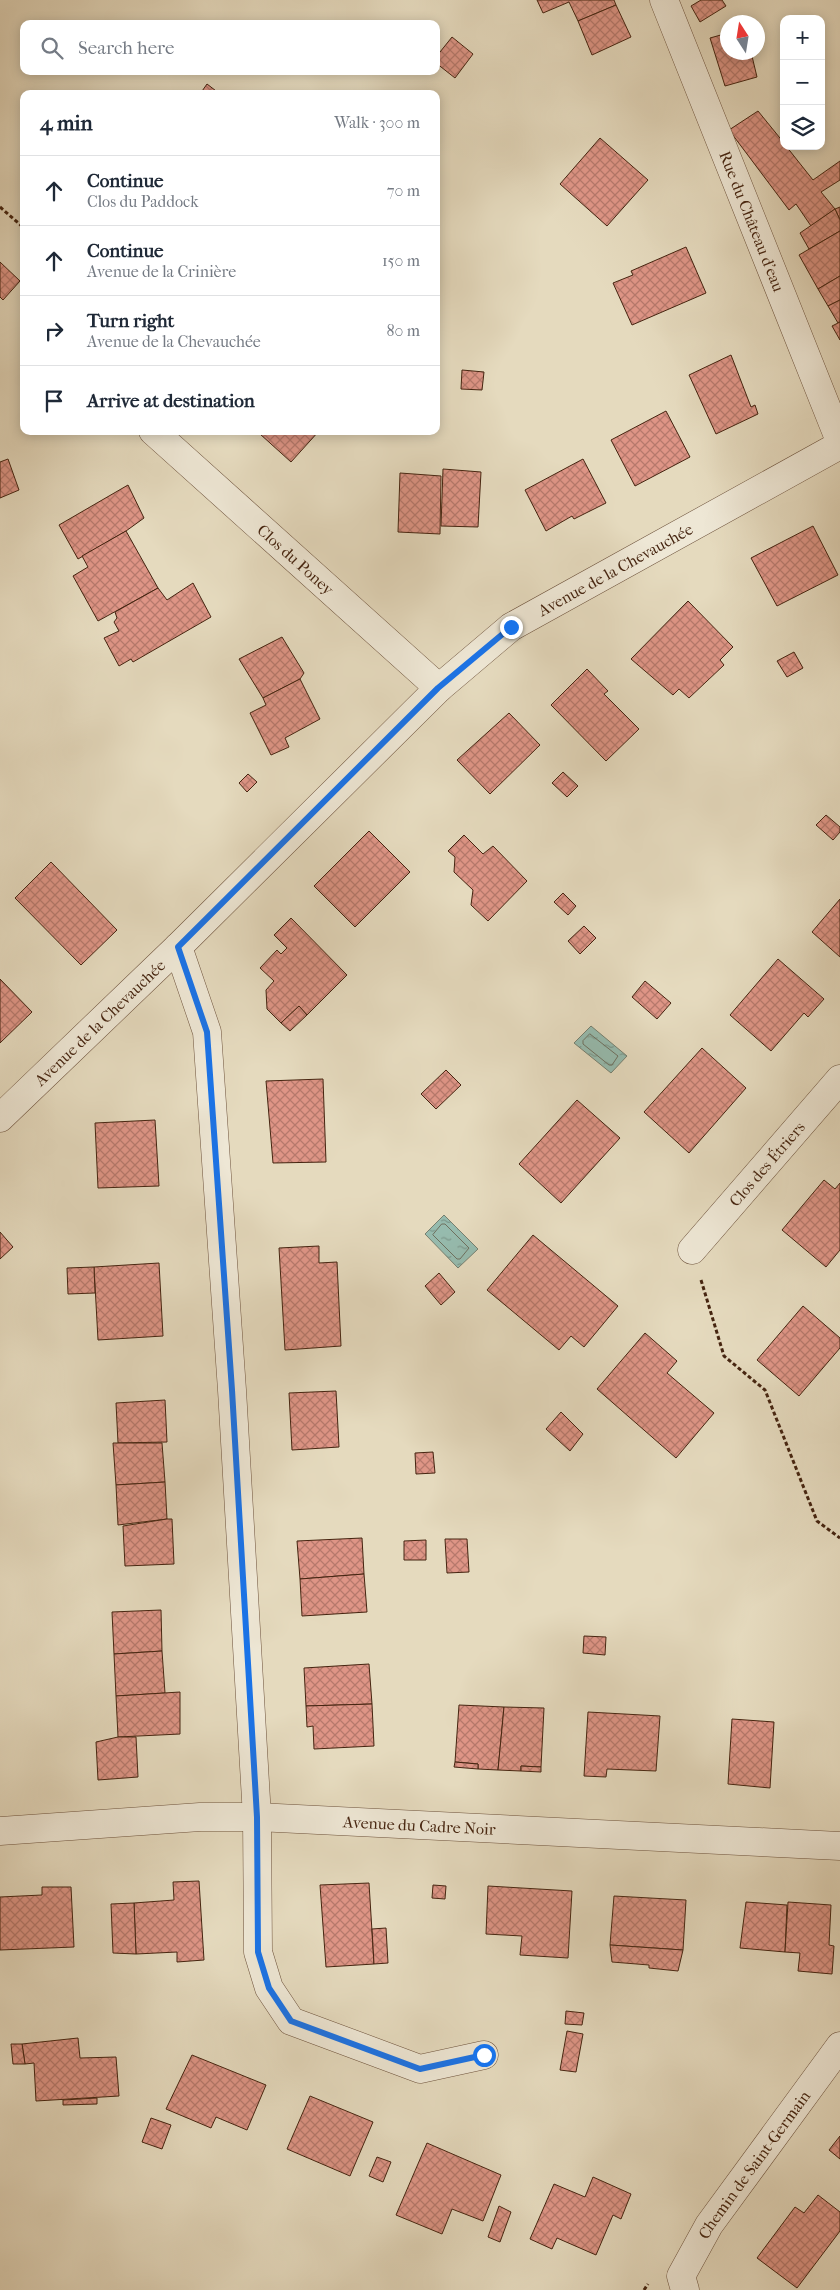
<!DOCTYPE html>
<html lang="en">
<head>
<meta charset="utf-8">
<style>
  body { margin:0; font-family:"IM FELL French Canon",serif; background:#f6f6f7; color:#1f2937 }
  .controls { position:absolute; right:15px; top:15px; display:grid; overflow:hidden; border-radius:10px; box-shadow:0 2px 12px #0003 }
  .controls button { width:45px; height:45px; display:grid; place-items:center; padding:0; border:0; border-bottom:1px solid #e0e1e3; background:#fff; color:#1f2937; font:25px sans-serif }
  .compass { position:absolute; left:720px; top:15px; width:45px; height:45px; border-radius:50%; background:#fff; box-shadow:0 2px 12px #0003; rotate:348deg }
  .stop { position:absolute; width:15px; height:15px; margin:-11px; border:4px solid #1a73e8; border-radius:50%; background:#fff }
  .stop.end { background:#1a73e8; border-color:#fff; box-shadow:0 1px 5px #0008 }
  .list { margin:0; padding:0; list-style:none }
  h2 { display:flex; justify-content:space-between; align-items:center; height:65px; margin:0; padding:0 20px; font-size:21px }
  h2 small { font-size:16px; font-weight:400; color:#747a83 }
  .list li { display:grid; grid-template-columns:32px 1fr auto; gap:15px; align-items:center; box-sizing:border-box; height:70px; padding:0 20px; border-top:1px solid #e0e1e3 }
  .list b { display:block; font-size:19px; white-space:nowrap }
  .list p { margin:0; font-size:16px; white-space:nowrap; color:#747a83 }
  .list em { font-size:16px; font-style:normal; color:#747a83 }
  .icon { flex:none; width:28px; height:28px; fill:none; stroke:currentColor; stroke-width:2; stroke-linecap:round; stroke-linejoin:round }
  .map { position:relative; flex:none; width:840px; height:2290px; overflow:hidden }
  .search { position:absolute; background:#fff; box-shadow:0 2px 12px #0003; left:20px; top:20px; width:420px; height:55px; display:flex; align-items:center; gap:12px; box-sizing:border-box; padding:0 18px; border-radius:10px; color:#747a83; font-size:19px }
  .panel { position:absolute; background:#fff; box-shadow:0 2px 12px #0003; left:20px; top:90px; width:420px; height:345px; border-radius:10px }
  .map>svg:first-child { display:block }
</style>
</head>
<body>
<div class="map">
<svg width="840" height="2290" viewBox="0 0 840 2290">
  <defs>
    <pattern id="water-ripples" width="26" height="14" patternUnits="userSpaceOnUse" patternTransform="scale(1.25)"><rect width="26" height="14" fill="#96bbae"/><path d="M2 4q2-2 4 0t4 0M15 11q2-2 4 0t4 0" fill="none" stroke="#7c988c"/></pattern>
    <pattern id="building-cross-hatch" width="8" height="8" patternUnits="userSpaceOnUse" patternTransform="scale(1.25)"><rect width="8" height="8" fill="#de9586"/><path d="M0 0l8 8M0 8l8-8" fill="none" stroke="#b6796c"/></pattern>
  </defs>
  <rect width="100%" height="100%" fill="#e5dabe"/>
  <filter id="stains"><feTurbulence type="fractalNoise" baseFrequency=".004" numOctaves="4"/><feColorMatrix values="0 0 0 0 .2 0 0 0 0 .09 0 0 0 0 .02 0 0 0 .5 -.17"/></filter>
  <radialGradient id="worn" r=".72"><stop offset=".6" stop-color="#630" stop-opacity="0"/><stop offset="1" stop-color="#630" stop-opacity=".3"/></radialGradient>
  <g fill="url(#water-ripples)" stroke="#767f6f">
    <polygon points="591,1026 627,1056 611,1073 574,1043"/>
    <polygon points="444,1215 478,1249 458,1268 425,1234"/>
  </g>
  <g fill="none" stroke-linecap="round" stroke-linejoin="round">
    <g stroke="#6e705f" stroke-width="1">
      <polygon points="590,1034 618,1056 612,1065 609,1065 583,1044 583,1041"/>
      <polygon points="442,1224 445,1224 469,1248 460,1259 457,1259 433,1235"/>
    </g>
  </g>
  <g fill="url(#building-cross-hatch)" stroke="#452410">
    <polygon points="537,0 614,0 616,5 578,21 569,2 543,13"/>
    <polygon points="701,0 722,0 726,6 700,22 691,6"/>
    <polygon points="616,5 631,37 592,55 578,21"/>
    <polygon points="728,33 728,52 751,52 757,77 725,86 710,38"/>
    <polygon points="452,37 473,54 455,78 436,63 436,57"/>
    <polygon points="207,84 220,94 200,94"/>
    <polygon points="758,111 784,143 784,146 786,146 813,180 840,161 840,180 821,192 835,209 811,226 796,204 789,210 729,130"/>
    <polygon points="600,138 648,180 607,226 560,184"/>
    <polygon points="840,207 840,220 835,209"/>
    <polygon points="835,209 840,220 840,231 809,249 800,233"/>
    <polygon points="840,231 840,276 818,289 799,255"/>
    <polygon points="686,247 706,293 632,325 613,283 633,275 631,271"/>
    <polygon points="0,262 20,281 3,300 0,297"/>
    <polygon points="840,276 840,300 828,306 818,289"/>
    <polygon points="840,300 840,322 838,323 828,306"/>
    <polygon points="840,322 840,340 832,326"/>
    <polygon points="731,355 751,407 755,405 758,414 716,434 689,375"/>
    <polygon points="462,370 484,372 482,390 461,389"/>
    <polygon points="666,411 690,457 635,486 611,440"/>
    <polygon points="262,431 319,431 291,462 260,434"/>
    <polygon points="8,459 19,490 0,498 0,462"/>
    <polygon points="583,459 606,503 574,519 572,516 546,531 525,490"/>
    <polygon points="443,469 481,472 478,527 441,526"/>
    <polygon points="400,473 441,476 440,534 398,532"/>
    <polygon points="128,485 144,518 126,531 78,559 59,525"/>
    <polygon points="813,526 838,575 777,606 751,558"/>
    <polygon points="126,531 158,588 98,621 73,576 88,567 82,556"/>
    <polygon points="193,583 211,617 133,662 131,659 119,666 104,638 119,631 114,622 117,618 115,612 158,588 167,600"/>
    <polygon points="688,601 733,647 720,660 724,665 689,698 679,689 673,695 631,659"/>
    <polygon points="282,637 304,673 300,679 263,698 239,659"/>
    <polygon points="794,652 803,668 787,677 777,661"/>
    <polygon points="587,669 608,691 604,694 639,729 606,761 551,705"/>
    <polygon points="300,679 320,719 285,738 289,747 271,755 250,713 266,705 263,698"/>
    <polygon points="509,713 540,745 490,794 457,760"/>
    <polygon points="563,772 578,786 567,797 552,783"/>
    <polygon points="248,774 257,782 247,792 239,783"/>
    <polygon points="826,815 840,827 840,832 833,840 816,825"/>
    <polygon points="369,831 410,872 355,927 314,886"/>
    <polygon points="464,835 483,854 493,846 527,881 488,921 471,905 473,890 454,872 455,857 448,851"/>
    <polygon points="51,862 117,930 81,965 15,898"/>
    <polygon points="563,893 576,906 568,915 554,902"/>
    <polygon points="840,899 840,957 812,932"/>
    <polygon points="291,918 347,975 307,1015 299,1006 281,1023 267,1009 266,990 274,981 260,968 277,950 281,954 287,948 274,935"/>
    <polygon points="584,926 596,938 580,954 568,941"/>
    <polygon points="778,959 824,999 808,1017 804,1013 771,1051 730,1015"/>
    <polygon points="0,979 32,1012 0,1043"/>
    <polygon points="645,981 671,1003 657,1019 632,997"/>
    <polygon points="299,1006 307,1015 290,1031 281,1023"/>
    <polygon points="702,1048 746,1088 689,1153 644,1112"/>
    <polygon points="446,1070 461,1085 436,1109 421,1094"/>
    <polygon points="323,1079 326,1162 273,1163 266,1081"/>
    <polygon points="577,1100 620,1138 561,1203 519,1164"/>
    <polygon points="155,1120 159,1186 98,1188 95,1123"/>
    <polygon points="824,1180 835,1189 840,1183 840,1250 826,1267 782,1230"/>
    <polygon points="0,1232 13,1247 0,1259"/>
    <polygon points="533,1235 618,1306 584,1347 571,1336 559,1350 487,1290"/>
    <polygon points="319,1246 319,1263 337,1262 341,1346 285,1350 279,1248"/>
    <polygon points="159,1263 163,1336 98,1340 94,1267"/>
    <polygon points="94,1267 95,1293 68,1294 67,1268"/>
    <polygon points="439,1273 455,1292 441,1305 425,1286"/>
    <polygon points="803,1306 840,1338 840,1348 799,1396 757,1360"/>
    <polygon points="645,1333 677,1361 667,1373 714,1413 676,1458 597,1389"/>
    <polygon points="336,1391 339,1447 292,1450 289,1393"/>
    <polygon points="165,1400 167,1442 118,1443 116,1403"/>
    <polygon points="561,1412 583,1434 570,1451 546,1429"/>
    <polygon points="113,1443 162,1443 165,1482 116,1485"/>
    <polygon points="433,1452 435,1473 416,1474 415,1453"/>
    <polygon points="165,1482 167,1519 118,1525 116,1485"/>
    <polygon points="167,1519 172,1519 174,1564 125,1566 123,1526"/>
    <polygon points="362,1538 364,1574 300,1579 297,1541"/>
    <polygon points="445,1539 467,1539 469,1572 447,1573"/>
    <polygon points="426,1540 426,1560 404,1560 404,1541"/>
    <polygon points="364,1574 367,1612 302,1616 300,1579"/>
    <polygon points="161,1610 162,1651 114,1654 112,1612"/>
    <polygon points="584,1636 606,1637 605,1655 583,1653"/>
    <polygon points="162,1651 165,1693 116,1696 114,1654"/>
    <polygon points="369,1664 372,1704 306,1706 304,1668"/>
    <polygon points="180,1692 180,1734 118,1737 116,1696"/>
    <polygon points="372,1704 374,1746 314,1749 313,1726 307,1727 306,1706"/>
    <polygon points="459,1705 504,1707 498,1770 478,1769 478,1764 455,1762"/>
    <polygon points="504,1707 544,1708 541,1767 521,1766 521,1771 498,1770"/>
    <polygon points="588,1712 660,1716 656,1771 607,1769 606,1777 584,1776"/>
    <polygon points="732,1719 774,1722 770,1788 728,1784"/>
    <polygon points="118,1737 136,1737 138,1777 98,1780 96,1742"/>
    <polygon points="455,1762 478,1764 478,1769 454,1767"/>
    <polygon points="521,1766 541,1767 541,1772 521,1771"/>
    <polygon points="199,1881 204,1960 177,1962 177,1952 136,1954 134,1903 174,1900 173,1882"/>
    <polygon points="369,1883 374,1964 326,1967 320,1885"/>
    <polygon points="433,1885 446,1886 445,1899 432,1898"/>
    <polygon points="488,1886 572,1891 568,1958 520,1955 522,1936 486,1934"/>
    <polygon points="42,1887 71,1887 74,1947 0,1950 0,1897 42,1895"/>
    <polygon points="614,1896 686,1900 683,1950 610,1945"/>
    <polygon points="746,1902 787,1905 785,1952 740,1948"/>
    <polygon points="788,1902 831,1905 829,1945 834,1946 832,1974 798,1971 800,1953 785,1952"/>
    <polygon points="134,1903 136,1954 113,1953 111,1904"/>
    <polygon points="386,1928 388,1963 374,1964 372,1929"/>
    <polygon points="610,1945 683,1950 678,1971 649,1968 649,1965 612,1962"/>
    <polygon points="566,2011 584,2013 582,2025 565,2024"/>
    <polygon points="567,2031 583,2034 576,2072 560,2070"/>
    <polygon points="78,2038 80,2058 116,2057 119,2096 36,2101 34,2063 25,2064 22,2044"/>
    <polygon points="11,2044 22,2044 25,2064 13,2064"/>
    <polygon points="192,2055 266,2085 247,2130 216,2117 211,2128 166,2109"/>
    <polygon points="310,2096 373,2122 350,2176 287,2149"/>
    <polygon points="97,2098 97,2104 63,2105 63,2100"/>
    <polygon points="151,2118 171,2125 162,2149 142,2142"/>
    <polygon points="840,2136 840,2159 829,2150"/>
    <polygon points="427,2143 501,2175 483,2221 452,2209 442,2234 396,2215"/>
    <polygon points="377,2157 391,2162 383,2182 369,2176"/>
    <polygon points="593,2177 631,2194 621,2219 613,2215 596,2255 557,2238 552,2249 530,2239 554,2184 585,2197"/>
    <polygon points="818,2195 840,2212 840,2231 797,2288 757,2258 795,2207 804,2213"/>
    <polygon points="499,2206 511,2212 500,2242 488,2237"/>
  </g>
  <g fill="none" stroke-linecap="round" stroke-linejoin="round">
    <g stroke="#6d523c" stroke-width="29">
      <g id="minor">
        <path id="s1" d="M664 0 840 441"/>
        <path id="s2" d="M153 431 439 688"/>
        <polyline points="178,947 207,1032 232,1390 257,1817 258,1952 269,1988 291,2021 420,2069 484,2055"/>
        <path id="s3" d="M0 1118 178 947 439 688 511 627 840 445"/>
        <path id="s4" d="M692 1250 840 1079"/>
        <path id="s5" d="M0 1831 200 1817H257L840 1846"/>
        <path id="s6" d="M685 2290 681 2276 709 2225 840 2046"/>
      </g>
    </g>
    <g stroke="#452410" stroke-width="3" stroke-dasharray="4 2.5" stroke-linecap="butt">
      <polyline points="0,207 24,228"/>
      <polyline points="701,1280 724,1356 765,1390 817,1521 840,1538"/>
      <polyline points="644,2290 648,2284"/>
    </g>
    <use href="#minor" stroke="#eee7d5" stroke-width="28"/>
  </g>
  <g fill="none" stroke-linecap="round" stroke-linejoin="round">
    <polyline stroke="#1a73e8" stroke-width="6" points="484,2055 420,2069 291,2021 269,1988 258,1952 257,1817 232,1390 207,1032 178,947 438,688 511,627"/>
  </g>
  <g text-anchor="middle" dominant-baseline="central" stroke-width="5" stroke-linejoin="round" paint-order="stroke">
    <g font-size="16" fill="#452410" stroke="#eee7d5">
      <text stroke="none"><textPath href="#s1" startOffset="238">Rue du Château d'eau</textPath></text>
      <text stroke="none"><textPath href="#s2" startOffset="192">Clos du Poney</textPath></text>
      <text stroke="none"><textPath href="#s3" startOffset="828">Avenue de la Chevauchée</textPath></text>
      <text stroke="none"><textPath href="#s3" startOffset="138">Avenue de la Chevauchée</textPath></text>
      <text stroke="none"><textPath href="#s4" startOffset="114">Clos des Étriers</textPath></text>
      <text stroke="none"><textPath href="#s5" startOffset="420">Avenue du Cadre Noir</textPath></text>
      <text stroke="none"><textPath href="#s6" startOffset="148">Chemin de Saint-Germain</textPath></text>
    </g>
  </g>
  <rect width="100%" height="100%" filter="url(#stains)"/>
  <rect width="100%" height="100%" fill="url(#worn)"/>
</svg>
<div class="controls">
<button>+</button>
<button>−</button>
<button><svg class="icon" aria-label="layers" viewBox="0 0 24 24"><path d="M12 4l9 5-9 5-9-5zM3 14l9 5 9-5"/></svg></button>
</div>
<svg class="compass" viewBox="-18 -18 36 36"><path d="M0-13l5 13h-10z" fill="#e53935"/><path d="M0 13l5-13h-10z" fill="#747a83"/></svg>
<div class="stop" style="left:484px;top:2055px"></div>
<div class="stop end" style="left:511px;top:627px"></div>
<div class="search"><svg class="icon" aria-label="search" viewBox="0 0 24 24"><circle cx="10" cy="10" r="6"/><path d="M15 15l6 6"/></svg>Search here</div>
<section class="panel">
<h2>4 min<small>Walk · 300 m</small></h2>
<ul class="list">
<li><svg class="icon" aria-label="ahead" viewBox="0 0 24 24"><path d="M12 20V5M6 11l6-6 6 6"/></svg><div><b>Continue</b><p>Clos du Paddock</p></div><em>70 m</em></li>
<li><svg class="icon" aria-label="ahead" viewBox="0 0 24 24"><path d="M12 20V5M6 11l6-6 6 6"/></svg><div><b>Continue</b><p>Avenue de la Crinière</p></div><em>150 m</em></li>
<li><svg class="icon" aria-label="right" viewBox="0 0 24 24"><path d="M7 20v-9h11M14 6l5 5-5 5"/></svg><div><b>Turn right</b><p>Avenue de la Chevauchée</p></div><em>80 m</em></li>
<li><svg class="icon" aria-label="arrive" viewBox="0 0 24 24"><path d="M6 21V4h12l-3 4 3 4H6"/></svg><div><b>Arrive at destination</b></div></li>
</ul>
</section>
</div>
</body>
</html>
